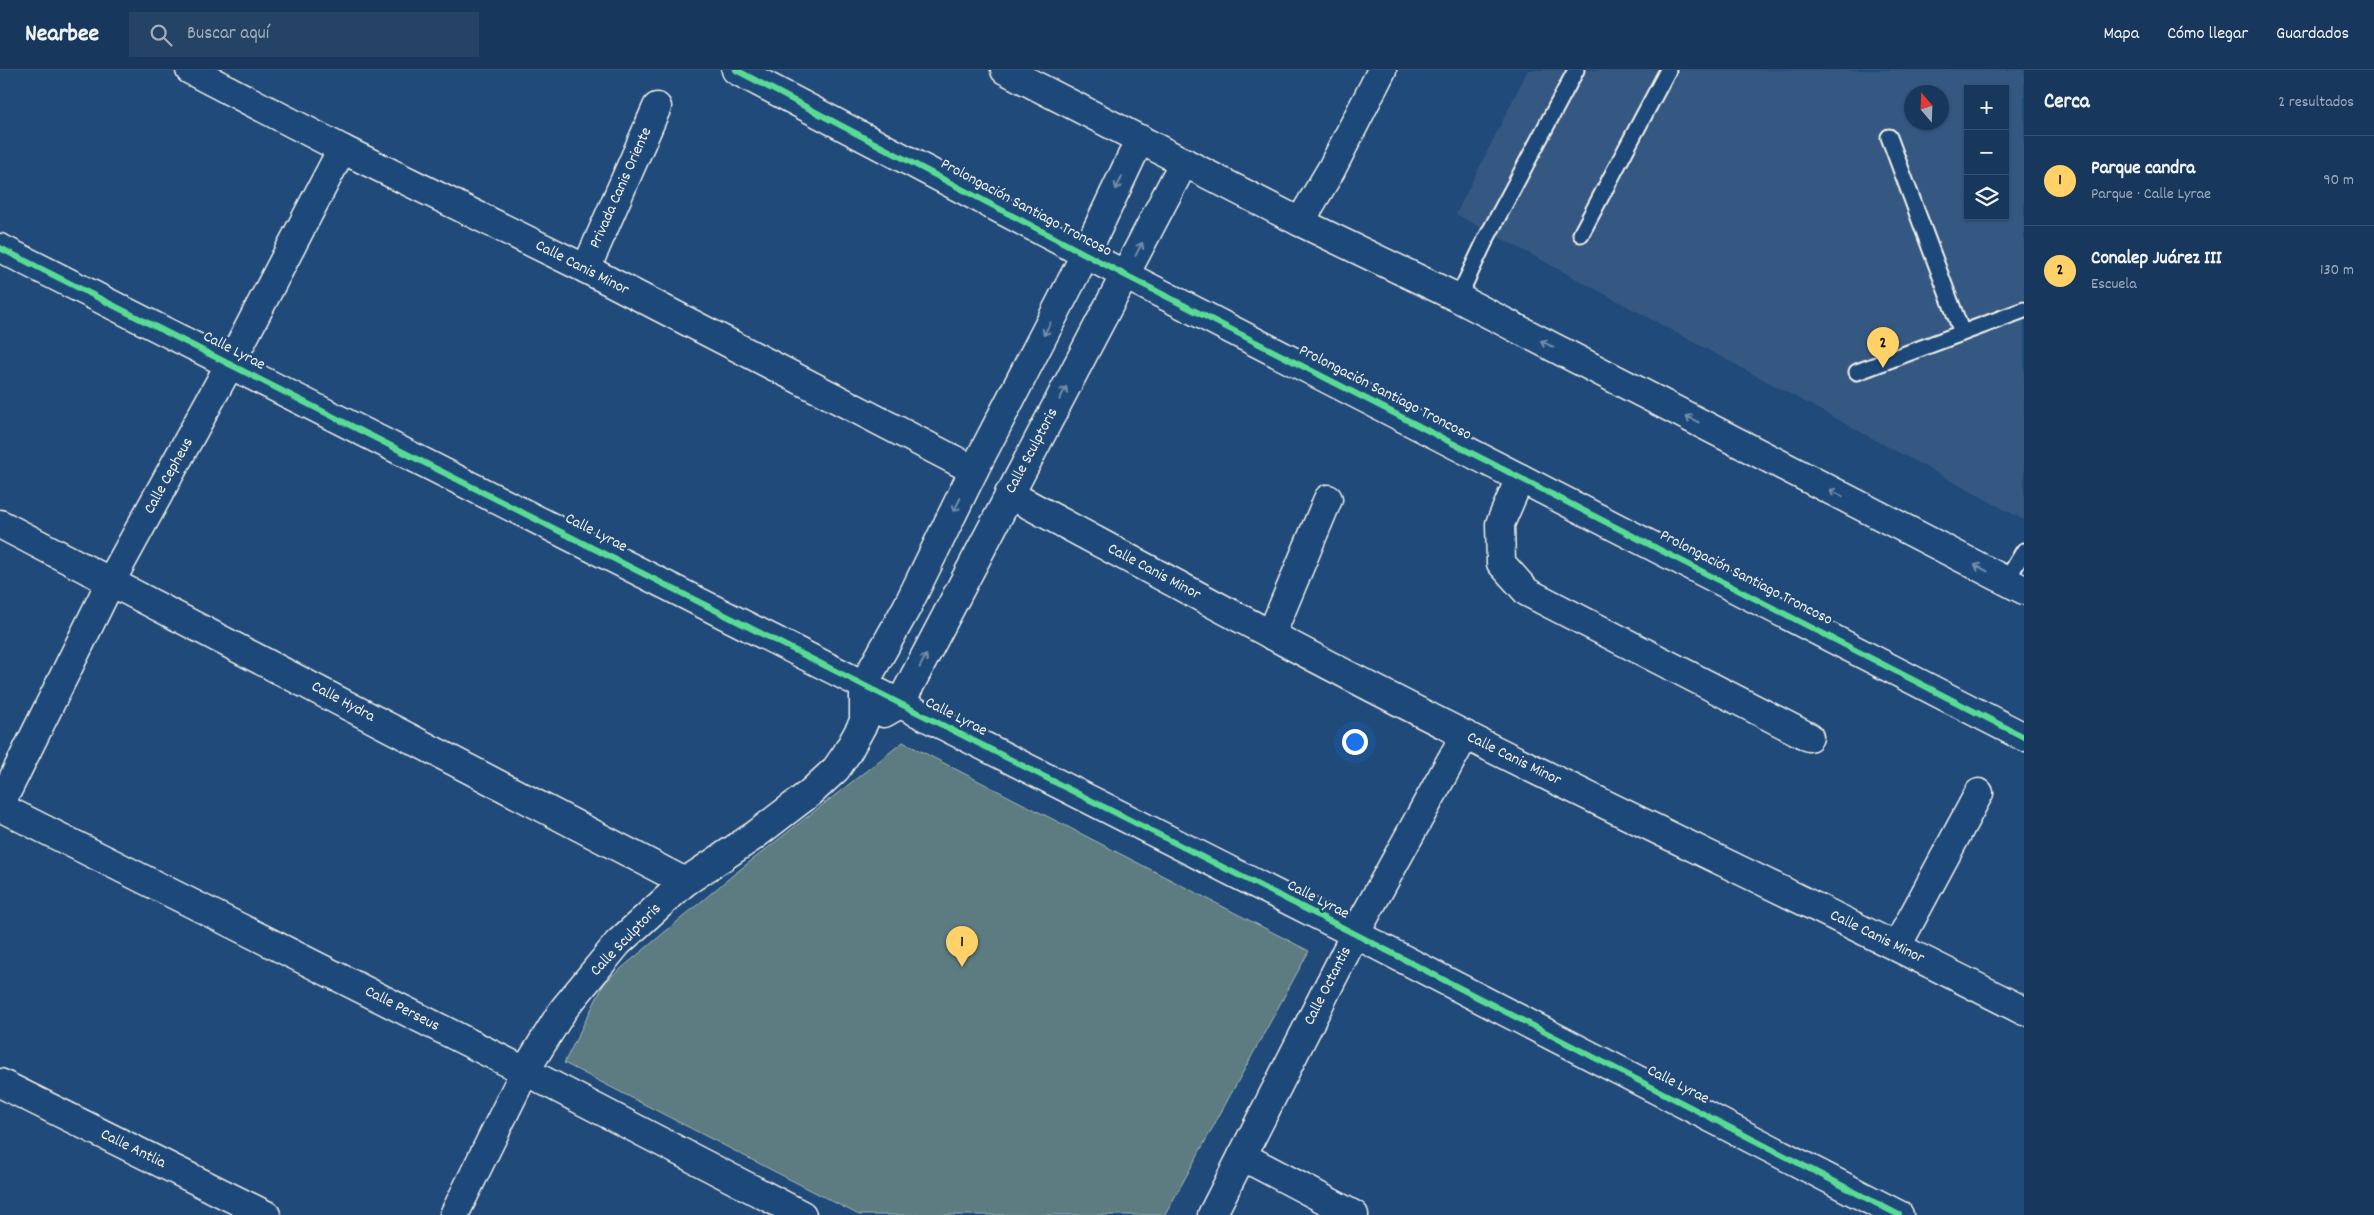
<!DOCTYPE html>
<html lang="es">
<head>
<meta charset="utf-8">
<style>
  body { margin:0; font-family:Dekko,sans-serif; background:#244365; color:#f1f3f6 }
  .controls { position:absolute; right:15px; top:15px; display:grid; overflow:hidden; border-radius:0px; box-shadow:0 1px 4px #0004 }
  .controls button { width:45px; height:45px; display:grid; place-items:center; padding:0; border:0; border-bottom:1px solid #365272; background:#17385c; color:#f1f3f6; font:25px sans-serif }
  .compass { position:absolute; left:1904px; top:15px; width:45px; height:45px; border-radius:50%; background:#17385c; box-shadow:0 1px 4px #0004; rotate:341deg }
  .you { position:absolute; left:1354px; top:671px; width:18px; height:18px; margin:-12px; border:4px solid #fff; border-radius:50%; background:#1a73e8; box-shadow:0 0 0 8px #1a73e833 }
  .badge { display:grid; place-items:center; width:32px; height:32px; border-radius:50%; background:#ffd166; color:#111; font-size:16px; font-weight:700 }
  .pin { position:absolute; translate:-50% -41px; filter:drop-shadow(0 1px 2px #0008) }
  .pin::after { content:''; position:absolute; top:26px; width:18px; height:15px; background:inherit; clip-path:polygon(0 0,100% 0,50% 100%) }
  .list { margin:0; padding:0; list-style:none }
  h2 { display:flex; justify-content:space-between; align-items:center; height:65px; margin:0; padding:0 20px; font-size:21px }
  h2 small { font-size:16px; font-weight:400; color:#9eacbb }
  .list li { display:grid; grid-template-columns:32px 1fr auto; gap:15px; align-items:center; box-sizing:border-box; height:90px; padding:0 20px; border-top:1px solid #365272 }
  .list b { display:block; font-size:19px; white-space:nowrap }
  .list p { margin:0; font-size:16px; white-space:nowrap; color:#9eacbb }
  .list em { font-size:16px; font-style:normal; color:#9eacbb }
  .icon { flex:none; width:28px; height:28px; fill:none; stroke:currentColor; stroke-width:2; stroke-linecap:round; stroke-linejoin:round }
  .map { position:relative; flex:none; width:2024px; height:1145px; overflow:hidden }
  header { display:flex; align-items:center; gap:30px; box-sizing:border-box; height:70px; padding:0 25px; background:#17385c; border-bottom:1px solid #365272 }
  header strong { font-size:24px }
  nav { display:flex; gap:28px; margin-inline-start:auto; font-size:18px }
  .search { width:350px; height:45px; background:#244365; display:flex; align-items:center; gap:12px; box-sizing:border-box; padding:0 18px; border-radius:0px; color:#9eacbb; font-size:19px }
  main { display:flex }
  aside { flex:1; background:#17385c }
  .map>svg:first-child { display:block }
</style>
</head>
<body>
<header>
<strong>Nearbee</strong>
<div class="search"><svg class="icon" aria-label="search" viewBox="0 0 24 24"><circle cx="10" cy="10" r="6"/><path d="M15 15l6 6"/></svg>Buscar aquí</div>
<nav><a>Mapa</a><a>Cómo llegar</a><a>Guardados</a></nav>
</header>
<main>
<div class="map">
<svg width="2024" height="1145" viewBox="0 0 2024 1145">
  <rect width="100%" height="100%" fill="#1f4a7a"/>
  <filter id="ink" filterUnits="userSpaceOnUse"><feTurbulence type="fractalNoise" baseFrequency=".02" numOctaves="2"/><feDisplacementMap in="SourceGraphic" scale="10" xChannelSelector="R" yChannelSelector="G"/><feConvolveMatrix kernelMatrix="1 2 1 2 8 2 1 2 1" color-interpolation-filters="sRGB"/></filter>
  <g filter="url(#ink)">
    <path fill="#365882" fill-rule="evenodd" d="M1528 0H2024V450L1456 144ZM1968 19H2005V146H1968ZM1912 22H1942V52H1912Z"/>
    <polygon fill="#5b7c81" stroke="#a8b6b4" points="903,672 1309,881 1165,1145 859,1145 564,993 605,912 733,805"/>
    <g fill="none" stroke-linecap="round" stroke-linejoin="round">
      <g stroke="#f4f1e8" stroke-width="19">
        <g id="lane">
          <polyline points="1889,67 1962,263"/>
          <polyline points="1581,164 1668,0"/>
          <polyline points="1458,228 1486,169 1576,0"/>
          <polyline points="1857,302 2024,240"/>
          <polyline points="2006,511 2024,481"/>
        </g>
      </g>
      <g stroke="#f4f1e8" stroke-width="31">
        <g id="street">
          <polyline points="190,0 342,79 586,199 974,400"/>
          <polyline points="1300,152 1331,100 1382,0"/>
          <polyline points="0,178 1355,864 1899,1145"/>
          <polyline points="586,199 657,37"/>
          <polyline points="1520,408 1500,454 1501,493 1527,522 1809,667"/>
          <path d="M1009 424C1160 505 1311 588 1465 665 1650 758 1839 846 2024 941"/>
          <polyline points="0,454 685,812"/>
          <polyline points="1271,565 1328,429"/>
          <polyline points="884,643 900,634 1184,92"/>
          <polyline points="0,735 111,511 230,294 342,79"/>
          <polyline points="0,737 525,1001 802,1145"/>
          <polyline points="1897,876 1979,723"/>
          <polyline points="0,1013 266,1145"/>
          <polyline points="1242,1086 1354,1145"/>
          <polyline points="454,1145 525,1001 563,940 590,907 618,873 685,812 754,766 810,723 836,699 847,683 864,652 864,614 907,537 974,400 1085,185 1140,69"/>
          <polyline points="1212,1145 1355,864 1465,665"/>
        </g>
      </g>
      <g stroke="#f4f1e8" stroke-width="31">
        <g id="secondary">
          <polyline points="736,0 1125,205 2024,667"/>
          <polyline points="1005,0 1300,152 1458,228 2024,520"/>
        </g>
      </g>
      <use href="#lane" stroke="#1f4a7a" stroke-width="15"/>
      <use href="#street" stroke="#1f4a7a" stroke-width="28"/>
      <use href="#secondary" stroke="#1f4a7a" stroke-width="28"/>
      <g stroke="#1f4a7a" stroke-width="9">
        <g id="cycleway">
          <polyline points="736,0 1125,205 2024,667"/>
          <polyline points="0,178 1355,864 1899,1145"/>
        </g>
      </g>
      <use href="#cycleway" stroke="#5adb95" stroke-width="6"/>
    </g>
    <defs><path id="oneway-shaft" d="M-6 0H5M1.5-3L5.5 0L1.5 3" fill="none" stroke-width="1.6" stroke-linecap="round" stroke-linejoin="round" transform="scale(1.25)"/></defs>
    <g stroke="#748da6">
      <use href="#oneway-shaft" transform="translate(1119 113) rotate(115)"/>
      <use href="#oneway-shaft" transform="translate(1139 179) rotate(-62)"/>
      <use href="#oneway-shaft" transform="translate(1047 259) rotate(118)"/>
      <use href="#oneway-shaft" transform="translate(1547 274) rotate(-153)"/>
      <use href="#oneway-shaft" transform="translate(1063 323) rotate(-62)"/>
      <use href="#oneway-shaft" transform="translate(1692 349) rotate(-153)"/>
      <use href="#oneway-shaft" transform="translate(1836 423) rotate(-153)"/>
      <use href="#oneway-shaft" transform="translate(957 435) rotate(116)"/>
      <use href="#oneway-shaft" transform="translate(1981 498) rotate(-153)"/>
      <use href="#oneway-shaft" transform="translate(923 591) rotate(-62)"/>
    </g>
  </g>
  <g text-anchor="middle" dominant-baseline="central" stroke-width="5" stroke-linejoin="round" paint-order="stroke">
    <g font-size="16" fill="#f4f1e8" stroke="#1f4a7a">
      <text transform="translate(621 118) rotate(-66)">Privada Canis Oriente</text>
      <text transform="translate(1026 138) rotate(28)">Prolongación Santiago Troncoso</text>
      <text transform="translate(582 198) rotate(27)">Calle Canis Minor</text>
      <text transform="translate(234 281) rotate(27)">Calle Lyrae</text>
      <text transform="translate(1385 323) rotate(27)">Prolongación Santiago Troncoso</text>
      <text transform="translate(1032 381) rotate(-62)">Calle Sculptoris</text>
      <text transform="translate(169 406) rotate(-61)">Calle Cepheus</text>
      <text transform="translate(596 463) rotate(27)">Calle Lyrae</text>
      <text transform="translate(1154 502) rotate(28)">Calle Canis Minor</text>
      <text transform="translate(1746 508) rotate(27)">Prolongación Santiago Troncoso</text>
      <text transform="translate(343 632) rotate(28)">Calle Hydra</text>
      <text transform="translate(956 647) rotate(27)">Calle Lyrae</text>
      <text transform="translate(1514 689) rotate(26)">Calle Canis Minor</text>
      <text transform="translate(1318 830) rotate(27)">Calle Lyrae</text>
      <text transform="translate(1877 867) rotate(26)">Calle Canis Minor</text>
      <text transform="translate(626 870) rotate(-46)">Calle Sculptoris</text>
      <text transform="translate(1328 916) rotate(-63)">Calle Octantis</text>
      <text transform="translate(402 939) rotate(27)">Calle Perseus</text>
      <text transform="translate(1678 1015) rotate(27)">Calle Lyrae</text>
      <text transform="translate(133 1079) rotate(26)">Calle Antlia</text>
    </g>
  </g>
</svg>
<div class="controls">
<button>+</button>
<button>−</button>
<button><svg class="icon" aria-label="layers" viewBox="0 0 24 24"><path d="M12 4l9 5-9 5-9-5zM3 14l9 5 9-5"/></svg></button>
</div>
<svg class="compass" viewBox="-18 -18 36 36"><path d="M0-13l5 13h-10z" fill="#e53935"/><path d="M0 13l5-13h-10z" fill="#9eacbb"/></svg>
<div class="you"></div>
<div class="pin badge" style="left:962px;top:897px">1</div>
<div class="pin badge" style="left:1883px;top:298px">2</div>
</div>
<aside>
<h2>Cerca<small>2 resultados</small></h2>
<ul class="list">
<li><span class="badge">1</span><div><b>Parque candra</b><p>Parque · Calle Lyrae</p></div><em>90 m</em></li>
<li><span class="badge">2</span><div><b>Conalep Juárez III</b><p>Escuela</p></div><em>130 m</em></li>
</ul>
</aside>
</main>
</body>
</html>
